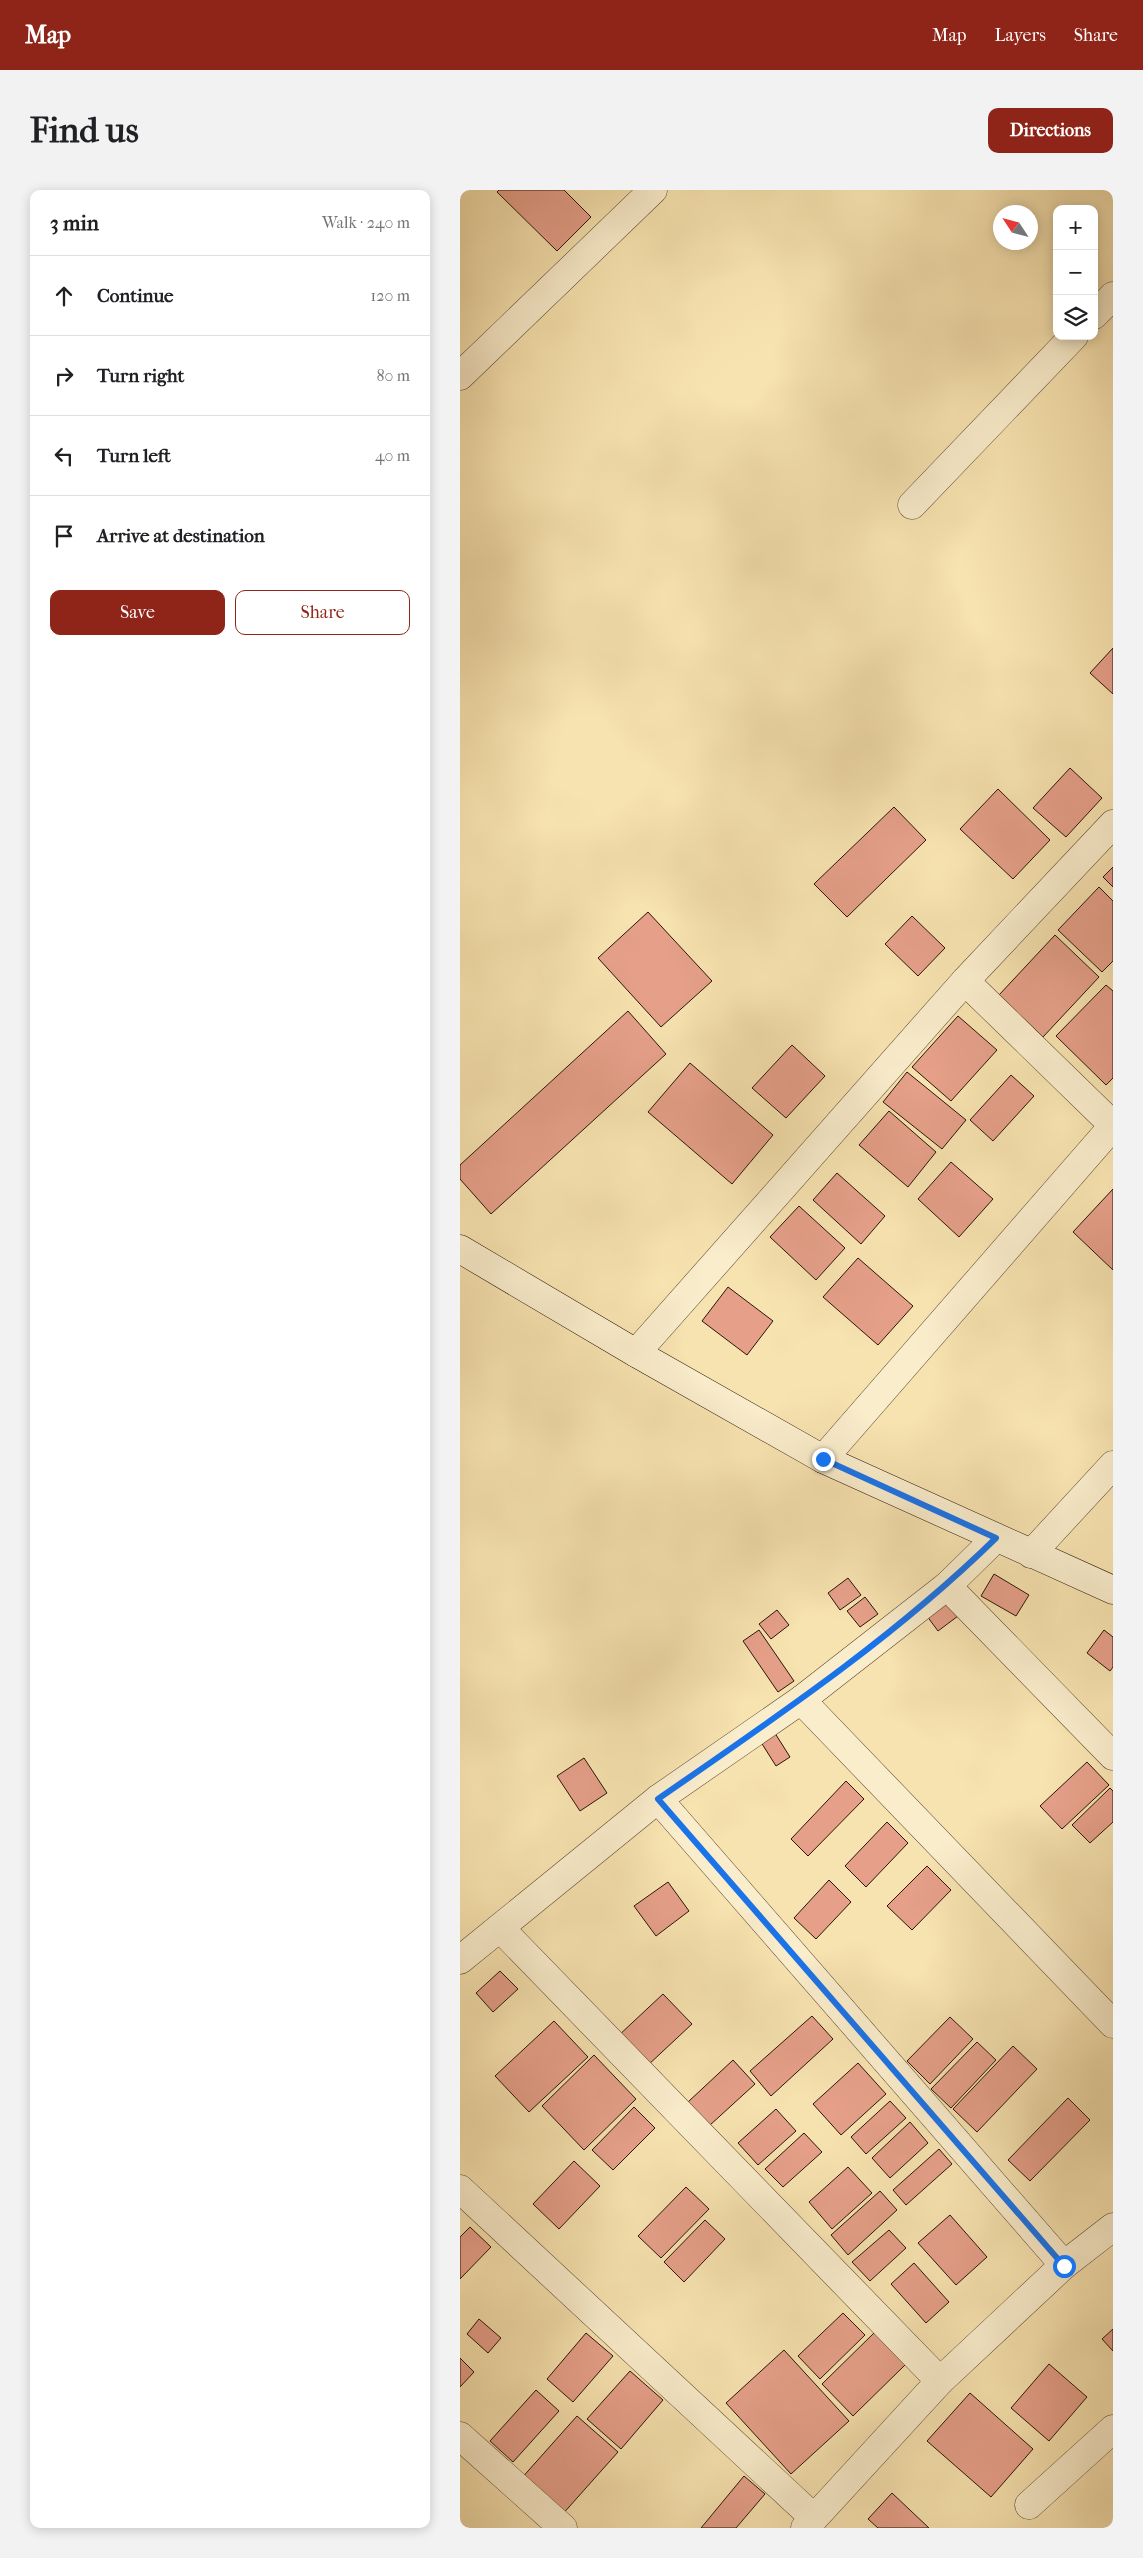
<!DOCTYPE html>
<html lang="en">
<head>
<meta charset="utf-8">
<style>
  body { margin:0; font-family:"IM FELL French Canon",serif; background:#f2f2f2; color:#202124 }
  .controls { position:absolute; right:15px; top:15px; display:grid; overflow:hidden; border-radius:10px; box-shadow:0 2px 12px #0003 }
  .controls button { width:45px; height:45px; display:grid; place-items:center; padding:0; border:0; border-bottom:1px solid #e0e0e0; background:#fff; color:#202124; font:25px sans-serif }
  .compass { position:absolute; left:533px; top:15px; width:45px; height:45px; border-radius:50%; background:#fff; box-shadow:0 2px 12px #0003; rotate:306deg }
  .stop { position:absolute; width:15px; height:15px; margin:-11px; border:4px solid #1a73e8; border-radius:50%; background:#fff }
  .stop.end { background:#1a73e8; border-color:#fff; box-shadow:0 1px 5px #0008 }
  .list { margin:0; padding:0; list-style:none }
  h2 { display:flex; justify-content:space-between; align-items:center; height:65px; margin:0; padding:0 20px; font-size:21px }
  h2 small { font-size:16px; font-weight:400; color:#757577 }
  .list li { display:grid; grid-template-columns:32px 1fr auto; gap:15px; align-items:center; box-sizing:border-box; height:80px; padding:0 20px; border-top:1px solid #e0e0e0 }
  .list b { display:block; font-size:19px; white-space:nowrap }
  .list em { font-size:16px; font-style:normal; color:#757577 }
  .actions { display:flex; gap:10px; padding:15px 20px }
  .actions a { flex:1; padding:11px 0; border:1px solid #8f2418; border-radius:10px; text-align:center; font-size:18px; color:#8f2418 }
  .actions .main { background:#8f2418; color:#fff }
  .icon { flex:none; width:28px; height:28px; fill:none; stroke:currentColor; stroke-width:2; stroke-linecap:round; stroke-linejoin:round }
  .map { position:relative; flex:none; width:653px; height:2338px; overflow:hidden; border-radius:10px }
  header { display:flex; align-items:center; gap:30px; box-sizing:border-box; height:70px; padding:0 25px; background:#8f2418; color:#fff }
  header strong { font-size:24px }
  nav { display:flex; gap:28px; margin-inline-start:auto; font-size:18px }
  .intro { display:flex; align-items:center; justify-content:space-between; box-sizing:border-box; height:120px; padding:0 30px }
  h1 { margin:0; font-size:35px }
  .button { padding:12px 22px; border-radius:10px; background:#8f2418; color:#fff; font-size:18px; font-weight:700 }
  main { display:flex; gap:30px; padding:0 30px }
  aside { flex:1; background:#fff; border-radius:10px; box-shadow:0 2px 12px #0003 }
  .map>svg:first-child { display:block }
</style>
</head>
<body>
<header>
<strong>Map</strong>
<nav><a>Map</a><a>Layers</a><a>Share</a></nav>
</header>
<div class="intro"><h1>Find us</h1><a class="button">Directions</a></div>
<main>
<aside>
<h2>3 min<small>Walk · 240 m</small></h2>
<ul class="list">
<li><svg class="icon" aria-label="ahead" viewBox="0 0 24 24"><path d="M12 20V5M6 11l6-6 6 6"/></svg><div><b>Continue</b></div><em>120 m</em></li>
<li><svg class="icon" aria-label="right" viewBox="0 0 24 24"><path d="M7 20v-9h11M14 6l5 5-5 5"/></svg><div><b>Turn right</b></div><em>80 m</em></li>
<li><svg class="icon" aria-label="left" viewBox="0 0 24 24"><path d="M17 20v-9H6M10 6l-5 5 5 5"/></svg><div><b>Turn left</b></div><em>40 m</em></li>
<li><svg class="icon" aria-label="arrive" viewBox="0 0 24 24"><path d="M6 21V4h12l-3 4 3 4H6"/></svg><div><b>Arrive at destination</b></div></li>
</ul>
<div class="actions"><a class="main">Save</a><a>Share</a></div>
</aside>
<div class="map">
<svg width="653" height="2338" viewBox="0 0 653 2338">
  <rect width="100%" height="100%" fill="#f7e3b0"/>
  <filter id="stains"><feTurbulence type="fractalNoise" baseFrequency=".004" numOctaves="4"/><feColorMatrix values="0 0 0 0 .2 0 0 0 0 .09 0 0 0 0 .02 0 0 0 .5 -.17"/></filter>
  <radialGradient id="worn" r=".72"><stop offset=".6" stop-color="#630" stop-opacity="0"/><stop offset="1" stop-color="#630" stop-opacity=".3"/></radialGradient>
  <g fill="#e6a08a" stroke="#2a1507">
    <polygon points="39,0 104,0 131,27 97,61 37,2"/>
    <polygon points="653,458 653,504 630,483"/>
    <polygon points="610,578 642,608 606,647 573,618"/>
    <polygon points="538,599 590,650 553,689 500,639"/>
    <polygon points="434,617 466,650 387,727 354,694"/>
    <polygon points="653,677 653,697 643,687"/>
    <polygon points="639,697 653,711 653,771 642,782 598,740"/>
    <polygon points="188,722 252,791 201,837 138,768"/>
    <polygon points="452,726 485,758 458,786 425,754"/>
    <polygon points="595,745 639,787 583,847 539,805"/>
    <polygon points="646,795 653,801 653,888 646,895 596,846"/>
    <polygon points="168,821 206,864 31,1024 0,989 0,975"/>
    <polygon points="498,826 537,860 491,911 452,877"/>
    <polygon points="332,855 365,886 326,928 292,898"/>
    <polygon points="230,873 313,945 272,994 188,922"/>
    <polygon points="447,882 506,930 482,959 423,912"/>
    <polygon points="551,885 574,906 533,951 510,930"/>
    <polygon points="429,921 476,962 448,997 399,955"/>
    <polygon points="491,972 533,1009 499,1047 458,1009"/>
    <polygon points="377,983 425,1026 401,1054 353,1010"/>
    <polygon points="653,999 653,1080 613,1042"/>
    <polygon points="339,1016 385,1058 356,1090 310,1047"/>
    <polygon points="398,1068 453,1116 418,1155 363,1107"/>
    <polygon points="268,1097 313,1131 287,1165 242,1131"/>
    <polygon points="534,1384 569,1405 556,1426 521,1406"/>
    <polygon points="388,1388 401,1405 380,1420 368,1403"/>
    <polygon points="488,1404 502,1423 478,1441 464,1422"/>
    <polygon points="405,1407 418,1424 400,1437 387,1421"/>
    <polygon points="317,1420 329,1435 311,1449 299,1434"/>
    <polygon points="299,1440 334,1491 318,1502 283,1451"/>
    <polygon points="644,1440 653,1447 653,1477 650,1481 627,1463"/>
    <polygon points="313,1540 330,1567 316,1576 299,1549"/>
    <polygon points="124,1568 147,1603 120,1621 97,1586"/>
    <polygon points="627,1572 649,1595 602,1639 580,1616"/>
    <polygon points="386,1591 404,1609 348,1666 331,1649"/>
    <polygon points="650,1598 653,1601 653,1632 630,1653 612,1635"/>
    <polygon points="427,1632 448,1653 406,1697 385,1676"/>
    <polygon points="467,1676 491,1700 452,1740 427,1716"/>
    <polygon points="369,1690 391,1712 356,1749 334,1728"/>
    <polygon points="208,1692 229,1721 196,1746 174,1716"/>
    <polygon points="40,1781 58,1799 33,1822 16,1803"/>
    <polygon points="203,1804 232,1834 186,1877 157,1847"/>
    <polygon points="352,1826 373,1849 311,1906 290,1881"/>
    <polygon points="490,1827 513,1849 470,1894 447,1871"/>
    <polygon points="94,1831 128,1867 69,1922 35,1886"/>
    <polygon points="517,1852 536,1870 491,1918 471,1899"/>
    <polygon points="553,1856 577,1879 517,1942 493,1919"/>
    <polygon points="134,1865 176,1909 124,1960 82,1916"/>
    <polygon points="273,1870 295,1894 249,1936 228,1912"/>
    <polygon points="398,1873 426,1904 381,1945 353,1914"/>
    <polygon points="608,1908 630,1930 570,1991 548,1970"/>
    <polygon points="430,1911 446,1928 406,1964 391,1947"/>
    <polygon points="174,1917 195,1938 153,1980 132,1960"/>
    <polygon points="316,1919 336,1941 298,1975 278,1953"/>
    <polygon points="450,1932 468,1953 430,1988 412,1968"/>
    <polygon points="344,1943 362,1962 323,1997 305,1979"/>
    <polygon points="479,1959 492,1974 446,2015 433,2000"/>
    <polygon points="114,1971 140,1996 99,2039 73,2014"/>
    <polygon points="388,1977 412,2003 372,2039 349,2012"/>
    <polygon points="226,1997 249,2019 201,2068 178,2046"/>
    <polygon points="420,2001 437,2020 388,2065 371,2045"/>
    <polygon points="490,2025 527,2067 496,2095 458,2053"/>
    <polygon points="245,2030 265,2049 224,2092 204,2072"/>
    <polygon points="10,2037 31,2057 0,2089 0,2047"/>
    <polygon points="429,2040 446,2058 410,2091 392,2072"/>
    <polygon points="454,2073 489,2112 466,2133 431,2094"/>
    <polygon points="383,2123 405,2145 360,2189 338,2166"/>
    <polygon points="19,2129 41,2148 28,2163 7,2144"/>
    <polygon points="653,2139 653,2161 642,2149"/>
    <polygon points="415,2142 446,2174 393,2226 362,2194"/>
    <polygon points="126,2143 153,2166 113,2212 87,2189"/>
    <polygon points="324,2160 389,2231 331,2284 266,2213"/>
    <polygon points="0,2168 14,2182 0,2197"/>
    <polygon points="589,2174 627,2207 589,2251 551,2218"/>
    <polygon points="170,2181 203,2210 161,2259 127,2229"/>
    <polygon points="76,2200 99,2221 53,2272 30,2251"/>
    <polygon points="510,2203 573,2259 531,2307 467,2251"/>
    <polygon points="117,2226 158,2262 101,2326 60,2290"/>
    <polygon points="284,2286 305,2304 276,2338 241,2338"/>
    <polygon points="432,2303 469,2338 418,2338 408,2329"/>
  </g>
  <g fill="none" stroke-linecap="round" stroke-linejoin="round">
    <g stroke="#5d4831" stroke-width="29">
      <g id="street">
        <polyline points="634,125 653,106"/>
        <polyline points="0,186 193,0"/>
        <polyline points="452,315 614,146"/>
        <polyline points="505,791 653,935"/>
        <polyline points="176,1163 505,791 653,634"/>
        <polyline points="363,1269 653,936"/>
        <polyline points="571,1364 653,1275"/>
        <polyline points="487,1396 653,1566"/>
        <polyline points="341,1510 653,1834"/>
        <polyline points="198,1609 604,2075"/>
        <polyline points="40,1738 480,2191"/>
        <polyline points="0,1770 198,1609 341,1510 487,1396 536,1348"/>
        <polyline points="0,1999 354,2328"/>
        <polyline points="0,2246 103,2338"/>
        <polyline points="569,2315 653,2239"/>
        <polyline points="345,2338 480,2191 604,2075 653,2037"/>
      </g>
    </g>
    <g stroke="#2a1507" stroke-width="29">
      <polyline id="secondary" points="0,1059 176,1163 363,1269 653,1400"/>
    </g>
    <use href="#street" stroke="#faedcc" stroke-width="28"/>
    <use href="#secondary" stroke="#faedcc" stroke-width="28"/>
  </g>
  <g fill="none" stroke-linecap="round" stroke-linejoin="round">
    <path stroke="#1a73e8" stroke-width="6" d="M363 1269 536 1348C434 1448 315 1528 198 1609L604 2076"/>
  </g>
  <rect width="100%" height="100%" filter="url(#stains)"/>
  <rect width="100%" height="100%" fill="url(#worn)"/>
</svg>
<div class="controls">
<button>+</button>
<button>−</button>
<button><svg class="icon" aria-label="layers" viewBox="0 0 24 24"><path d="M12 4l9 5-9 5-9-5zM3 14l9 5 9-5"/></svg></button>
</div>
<svg class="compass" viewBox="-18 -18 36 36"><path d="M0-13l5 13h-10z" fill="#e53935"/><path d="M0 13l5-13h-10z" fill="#757577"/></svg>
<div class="stop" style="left:604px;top:2076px"></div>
<div class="stop end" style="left:363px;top:1269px"></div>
</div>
</main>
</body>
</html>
